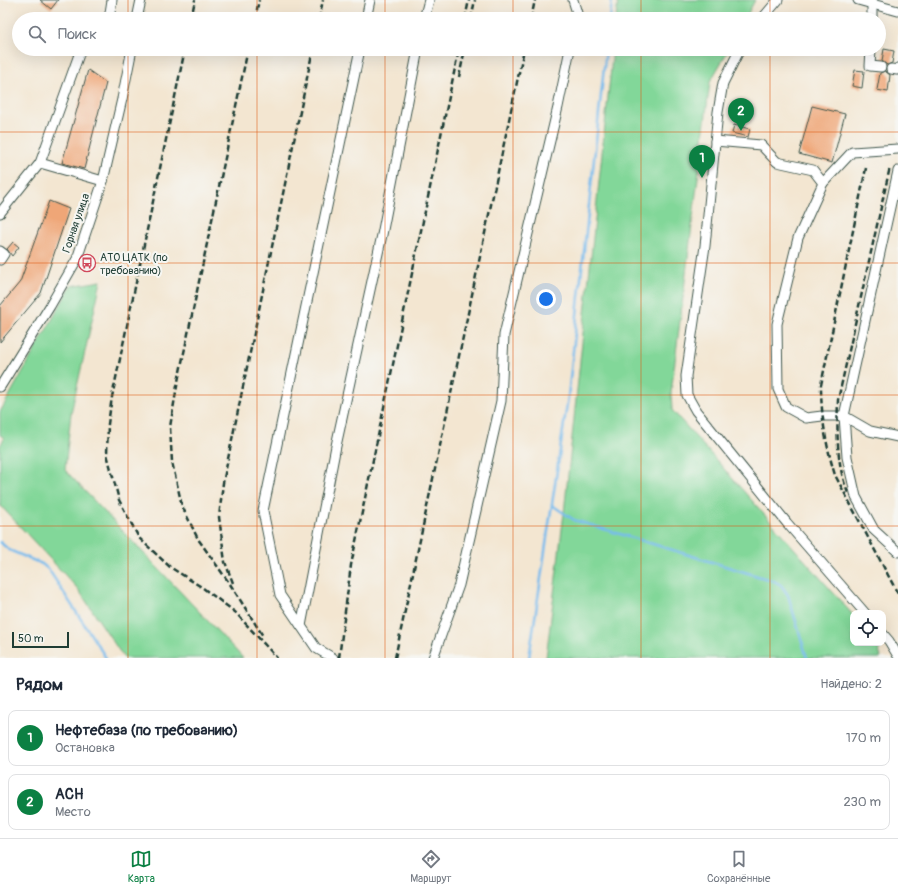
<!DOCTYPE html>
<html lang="ru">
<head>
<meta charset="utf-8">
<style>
  body { margin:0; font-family:Pangolin,sans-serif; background:#f6f6f7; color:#1f2937 }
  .controls { position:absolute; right:12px; bottom:12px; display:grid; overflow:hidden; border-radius:8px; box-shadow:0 4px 16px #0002 }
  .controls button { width:36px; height:36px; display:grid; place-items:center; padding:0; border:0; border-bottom:1px solid #e0e1e3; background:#fff; color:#1f2937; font:20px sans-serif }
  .scale { position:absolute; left:12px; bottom:10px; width:57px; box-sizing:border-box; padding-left:4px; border:2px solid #1f3d34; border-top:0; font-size:11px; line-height:14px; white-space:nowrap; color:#1f3d34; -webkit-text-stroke:3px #f6f6f2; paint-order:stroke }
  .you { position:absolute; left:546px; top:299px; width:14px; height:14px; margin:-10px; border:3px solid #fff; border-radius:50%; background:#1a73e8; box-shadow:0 0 0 6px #1a73e833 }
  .badge { display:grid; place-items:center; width:26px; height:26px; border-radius:50%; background:#0b8043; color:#fff; font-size:13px; font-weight:700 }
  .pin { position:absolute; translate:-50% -33px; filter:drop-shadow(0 1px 2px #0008) }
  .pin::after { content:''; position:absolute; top:21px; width:14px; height:12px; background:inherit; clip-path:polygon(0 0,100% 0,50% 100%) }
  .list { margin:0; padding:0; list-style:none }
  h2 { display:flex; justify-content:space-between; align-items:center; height:52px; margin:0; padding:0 16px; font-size:17px }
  h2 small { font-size:13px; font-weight:400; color:#747a83 }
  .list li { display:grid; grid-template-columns:26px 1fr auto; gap:12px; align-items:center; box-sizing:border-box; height:56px; margin:0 8px 8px; padding:0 8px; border:1px solid #e0e1e3; border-radius:8px }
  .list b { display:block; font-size:15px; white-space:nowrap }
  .list p { margin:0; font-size:13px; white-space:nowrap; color:#747a83 }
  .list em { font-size:13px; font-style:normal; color:#747a83 }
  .icon { flex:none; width:22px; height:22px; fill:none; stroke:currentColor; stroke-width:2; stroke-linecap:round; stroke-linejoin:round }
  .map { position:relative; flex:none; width:898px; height:658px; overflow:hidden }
  .search { position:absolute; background:#fff; box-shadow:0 4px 16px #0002; left:12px; right:12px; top:12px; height:44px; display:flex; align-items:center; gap:10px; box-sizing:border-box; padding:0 14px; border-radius:22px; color:#747a83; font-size:15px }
  .sheet { height:180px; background:#fff }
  nav { display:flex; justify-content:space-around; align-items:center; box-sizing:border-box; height:56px; border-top:1px solid #e0e1e3; background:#fff; font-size:11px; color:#747a83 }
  nav a { display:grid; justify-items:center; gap:2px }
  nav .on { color:#0b8043 }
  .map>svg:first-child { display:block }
</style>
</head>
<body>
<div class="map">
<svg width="898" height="658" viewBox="0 0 898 658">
  <rect width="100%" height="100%" fill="#f6f6f2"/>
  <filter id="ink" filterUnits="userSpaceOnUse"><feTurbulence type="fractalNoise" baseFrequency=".025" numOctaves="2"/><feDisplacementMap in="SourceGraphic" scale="8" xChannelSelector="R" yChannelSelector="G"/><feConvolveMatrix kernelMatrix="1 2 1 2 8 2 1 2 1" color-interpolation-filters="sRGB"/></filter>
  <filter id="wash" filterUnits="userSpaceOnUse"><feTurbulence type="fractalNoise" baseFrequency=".012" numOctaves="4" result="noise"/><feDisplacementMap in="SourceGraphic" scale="16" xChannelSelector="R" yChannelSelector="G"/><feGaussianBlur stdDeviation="0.9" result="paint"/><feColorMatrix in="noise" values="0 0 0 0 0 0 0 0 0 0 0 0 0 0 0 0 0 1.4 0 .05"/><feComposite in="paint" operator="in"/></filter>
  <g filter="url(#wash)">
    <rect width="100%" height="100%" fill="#f3e6d1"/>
    <g fill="#82d799" stroke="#508a66">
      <polygon points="618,0 755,0 745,19 616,19"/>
      <polygon points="613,49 729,49 710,82 671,393 672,410 853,615 853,643 877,643 881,658 546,658 564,513"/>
      <polygon points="101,281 71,413 65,470 243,658 124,658 78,589 0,505 0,446 4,438 0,435 0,412 71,286"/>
    </g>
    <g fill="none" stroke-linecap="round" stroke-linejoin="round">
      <g stroke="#77bbed" stroke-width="2.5">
        <polyline points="610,19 612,0"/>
        <polyline points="552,505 574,520 774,581 781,585 788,595 807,658"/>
        <polyline points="0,542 9,550 42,564 49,570 106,658"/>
        <polyline points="529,658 568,397 606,49"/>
      </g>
    </g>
    <g id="blocks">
      <g fill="#efa677">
        <polygon points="40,0 58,0 51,9"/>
        <polygon points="884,49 894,51 892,63 887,65 882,61"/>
        <polygon points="88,70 106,83 84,169 62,163"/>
        <polygon points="855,70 864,71 862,88 852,86"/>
        <polygon points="885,71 890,75 888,92 877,90 880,73"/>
        <polygon points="812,106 845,114 832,163 799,154"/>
        <polygon points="734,125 750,129 748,137 732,133"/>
        <polygon points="49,201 69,209 41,293 0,342 0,306 20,282"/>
        <polygon points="13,242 19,247 12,256 7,249"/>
      </g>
    </g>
  </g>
  <g filter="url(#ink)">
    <use href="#blocks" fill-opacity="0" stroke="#3f564c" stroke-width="1"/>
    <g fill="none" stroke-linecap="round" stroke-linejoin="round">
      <g stroke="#3f564c" stroke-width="11">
        <g id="minor">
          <polyline points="573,0 577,13 576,19"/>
          <polyline points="858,0 898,11"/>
          <polyline points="109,19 112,0"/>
          <polyline points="137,19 141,0"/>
          <polyline points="366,19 370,0"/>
          <polyline points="424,19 429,0"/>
          <polyline points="762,19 778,0"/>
          <polyline points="872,19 872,4"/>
          <polyline points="740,49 723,83 718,112 705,246 686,376 687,395 696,411 787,523 865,613"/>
          <polyline points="871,49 870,66 881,67"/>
          <polyline points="891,69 897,70 898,68"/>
          <polyline points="715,141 761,145 777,162 813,170 823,183"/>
          <polyline points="898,149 852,152 823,183 798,238 777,324 778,389 786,407 806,418 822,416 844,416 870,431 898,437"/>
          <polyline points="40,163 81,49"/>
          <polyline points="898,171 844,416 847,457 856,497 874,530 898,552"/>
          <polyline points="0,213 40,163 103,181"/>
          <polyline points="0,251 4,254 0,260"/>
          <polyline points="0,387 50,306 77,259 103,181 122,99 132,49"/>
          <polyline points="301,626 336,446 382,235 418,49"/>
          <polyline points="883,634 889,641 898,656"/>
          <polyline points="333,658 316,648 280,595 263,511 360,49"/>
          <polyline points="433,658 459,585 501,401 504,335 558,107 570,49"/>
        </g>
      </g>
      <use href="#minor" stroke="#fff" stroke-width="9"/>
      <g stroke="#1f3d34" stroke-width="2.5" stroke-dasharray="6 3" stroke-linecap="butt">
        <polyline points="191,19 195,0"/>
        <polyline points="255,19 259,0"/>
        <polyline points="319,19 323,0"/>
        <polyline points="465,19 469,0"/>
        <polyline points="471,19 475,0"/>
        <polyline points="531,19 535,0"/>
        <polyline points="185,49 112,397 108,424 107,454 119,500 139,538 170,567 203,588 235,612 277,658"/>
        <polyline points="248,49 177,386 170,427 172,462 182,506 198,539 230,584 263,636"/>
        <polyline points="459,77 465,49"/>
        <path d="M866 168 821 385C821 416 826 446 835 475L898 594"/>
        <path d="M848 493C836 464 837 430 838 400L890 167"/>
        <polyline points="233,583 225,562 219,517 223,483 313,49"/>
        <polyline points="339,658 351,565 459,49"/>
        <polyline points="395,658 524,49"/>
      </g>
    </g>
  </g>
  <path fill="none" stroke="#de580e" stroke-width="1" stroke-opacity="0.55" d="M128 0V19M257 0V19M385 0V19M513 0V19M641 0V19M770 0V19M128 49V658M257 49V658M385 49V658M513 49V658M641 49V658M770 49V658M0 132H898M0 263H898M0 395H898M0 526H898"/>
  <defs>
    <g id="bus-ring" transform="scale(0.9)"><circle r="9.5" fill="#f6f6f2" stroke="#d1495b" stroke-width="1.5"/><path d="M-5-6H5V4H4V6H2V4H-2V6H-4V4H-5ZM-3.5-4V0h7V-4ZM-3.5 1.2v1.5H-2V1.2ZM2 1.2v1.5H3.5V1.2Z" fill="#d1495b"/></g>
  </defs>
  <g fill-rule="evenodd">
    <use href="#bus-ring" x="87" y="263"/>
  </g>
  <g text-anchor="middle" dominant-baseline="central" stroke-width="4" stroke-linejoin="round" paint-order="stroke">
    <g font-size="11" fill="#1f3d34" stroke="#f6f6f2">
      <text transform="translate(76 223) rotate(-71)">Горная улица</text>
    </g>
    <g font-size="11" fill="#1f3d34" stroke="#f6f6f2" text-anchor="start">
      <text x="100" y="257">АТО ЦАТК (по<tspan x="100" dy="13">требованию)</tspan></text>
    </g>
  </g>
</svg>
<div class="controls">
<button><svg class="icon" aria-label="locate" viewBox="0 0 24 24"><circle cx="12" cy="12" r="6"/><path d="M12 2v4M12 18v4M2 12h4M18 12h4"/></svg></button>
</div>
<div class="scale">50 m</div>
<div class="you"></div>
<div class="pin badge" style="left:702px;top:178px">1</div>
<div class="pin badge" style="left:741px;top:131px">2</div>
<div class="search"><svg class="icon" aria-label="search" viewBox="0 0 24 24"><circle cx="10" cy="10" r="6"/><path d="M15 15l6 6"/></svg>Поиск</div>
</div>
<section class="sheet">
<h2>Рядом<small>Найдено: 2</small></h2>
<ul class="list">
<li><span class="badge">1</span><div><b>Нефтебаза (по требованию)</b><p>Остановка</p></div><em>170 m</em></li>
<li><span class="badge">2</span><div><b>АСН</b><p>Место</p></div><em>230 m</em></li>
</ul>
</section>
<nav>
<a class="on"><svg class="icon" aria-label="map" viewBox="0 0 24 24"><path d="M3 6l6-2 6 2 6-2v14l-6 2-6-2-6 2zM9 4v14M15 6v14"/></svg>Карта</a>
<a><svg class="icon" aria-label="directions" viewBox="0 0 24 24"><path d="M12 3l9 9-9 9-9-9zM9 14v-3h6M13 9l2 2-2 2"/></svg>Маршрут</a>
<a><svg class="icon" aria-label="saved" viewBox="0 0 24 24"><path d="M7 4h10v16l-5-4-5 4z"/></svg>Сохранённые</a>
</nav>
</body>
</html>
